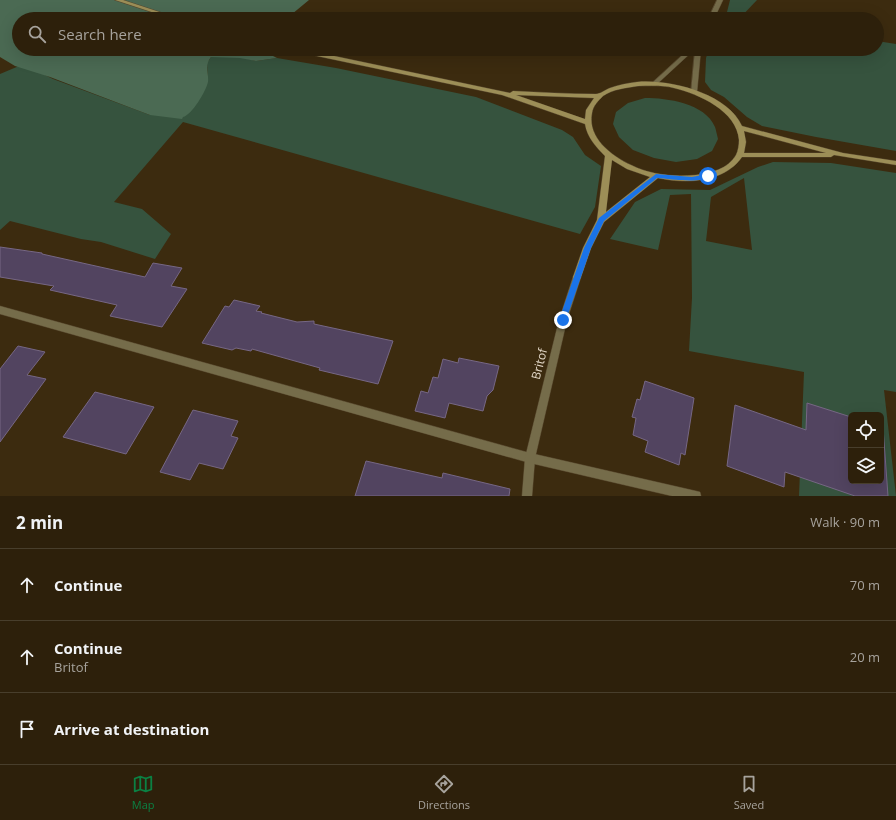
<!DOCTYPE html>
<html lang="en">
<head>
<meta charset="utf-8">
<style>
  body { margin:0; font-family:"Open Sans",sans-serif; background:#352814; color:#f1f3f6 }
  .controls { position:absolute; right:12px; bottom:12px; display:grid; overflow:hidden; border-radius:6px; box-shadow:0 4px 16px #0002 }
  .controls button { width:36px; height:36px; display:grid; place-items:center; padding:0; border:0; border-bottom:1px solid #483e2c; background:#2d200b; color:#f1f3f6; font:20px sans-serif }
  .stop { position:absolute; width:12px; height:12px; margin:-9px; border:3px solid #1a73e8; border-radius:50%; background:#fff }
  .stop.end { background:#1a73e8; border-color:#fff; box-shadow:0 1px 4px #0008 }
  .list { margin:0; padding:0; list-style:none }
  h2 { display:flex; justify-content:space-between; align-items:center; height:52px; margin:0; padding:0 16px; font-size:17px }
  h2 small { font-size:13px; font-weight:400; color:#a7a39d }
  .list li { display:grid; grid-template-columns:26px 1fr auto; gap:12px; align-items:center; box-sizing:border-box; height:72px; padding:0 16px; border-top:1px solid #483e2c }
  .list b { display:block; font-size:15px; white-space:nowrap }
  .list p { margin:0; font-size:13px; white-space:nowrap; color:#a7a39d }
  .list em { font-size:13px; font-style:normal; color:#a7a39d }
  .icon { flex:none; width:22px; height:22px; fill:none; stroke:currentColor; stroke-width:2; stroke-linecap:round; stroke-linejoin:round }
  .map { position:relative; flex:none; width:896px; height:496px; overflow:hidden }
  .search { position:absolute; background:#2d200b; box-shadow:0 4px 16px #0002; left:12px; right:12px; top:12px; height:44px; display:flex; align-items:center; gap:10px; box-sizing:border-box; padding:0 14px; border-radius:22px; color:#a7a39d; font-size:15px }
  .sheet { height:268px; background:#2d200b }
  nav { display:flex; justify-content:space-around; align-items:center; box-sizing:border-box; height:56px; border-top:1px solid #483e2c; background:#2d200b; font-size:11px; color:#a7a39d }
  nav a { display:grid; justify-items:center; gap:2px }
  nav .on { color:#0b8043 }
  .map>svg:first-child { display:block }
</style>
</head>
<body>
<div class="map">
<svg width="896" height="496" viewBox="0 0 896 496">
  <rect width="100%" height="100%" fill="#3c2b0f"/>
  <g fill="#36533e" fill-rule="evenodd">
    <polygon points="730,0 757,0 739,19 734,19 727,12"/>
    <polygon points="877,41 896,44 896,151 816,137 762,126 747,117 724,97 711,90 705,82 706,58 709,49 877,49"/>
    <polygon points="229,54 256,61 277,58 336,68 476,97 562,130 573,137 585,155 601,166 595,207 580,234 183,122 114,202 142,209 171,234 155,259 101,242 81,239 10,221 0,230 0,74 19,66 37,71 53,79 150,115 208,82 207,63 211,57"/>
    <path d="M645 98C667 98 705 103 715 127 716 130 717 135 718 139L712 151 697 159 676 162 654 158 633 150 619 137 613 124 616 112 628 103Z"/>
    <path d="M773 162 831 163 896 173V392L884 390 896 496H799L804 372 689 351 692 298 691 194 670 195 658 250 610 239 635 202 661 189 710 190 758 167ZM744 178 752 250 706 241 711 197ZM851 415H881V481H851Z"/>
  </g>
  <path fill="#4b6a53" d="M0 0H309L286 19H19V49H269V54L277 58 256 61 240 58 211 57C204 66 209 72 208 82 206 91 192 115 183 117L182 119 150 115 134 109 50 77 15 66 0 57Z"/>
  <g fill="#524460" stroke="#766784">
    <polygon points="0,247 42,253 42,254 145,277 153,263 182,268 171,286 187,289 162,327 110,316 117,305 50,290 54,286 0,277"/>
    <polygon points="234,300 260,306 256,311 262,312 261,313 297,322 314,321 314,324 393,341 378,384 319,370 320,368 252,349 251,351 236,348 232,350 202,343 225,306 229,307"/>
    <polygon points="18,346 45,352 27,375 46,379 0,442 0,369"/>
    <polygon points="459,358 499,366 493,390 487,396 483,411 449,403 445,418 415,411 421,391 428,393 433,377 438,378 443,359 458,363"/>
    <polygon points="645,381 694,398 685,455 681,453 679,465 645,452 648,441 633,435 636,418 632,417 637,399 640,400"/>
    <polygon points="95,392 154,407 126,454 63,437"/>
    <polygon points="807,403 851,417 851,481 881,481 881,426 883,427 888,496 855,496 785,472 784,487 727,466 735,405 806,430"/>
    <polygon points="193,410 238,421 231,436 238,438 223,469 199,463 190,480 160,472"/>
    <polygon points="366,461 442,478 443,473 510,489 509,496 355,496"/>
  </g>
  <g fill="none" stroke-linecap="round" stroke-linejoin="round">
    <g stroke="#57472d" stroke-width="1">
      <g id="minor">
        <polygon points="717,0 723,0 714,19 708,19"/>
        <polygon points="689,49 695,49 656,85 652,85 652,83"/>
        <polygon points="695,49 701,49 697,92 694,94 691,92"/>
        <polygon points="0,306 530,453 696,491 700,492 701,496 672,496 530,463 0,314"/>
      </g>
    </g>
    <g stroke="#57472d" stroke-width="1">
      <polygon id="tertiary" points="577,274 580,275 581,277 567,320 535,458 532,496 522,496 525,458 559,320 573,277 574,275"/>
    </g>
    <g stroke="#57472d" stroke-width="1">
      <g id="secondary">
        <polygon points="115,0 123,0 181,19 173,19"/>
        <path d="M290 49H301L510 93 513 91C540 92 568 94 596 94 600 94 605 90 610 88 618 85 628 83 637 82 669 79 727 93 742 126L843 153 896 161V165L834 155 831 157H742C724 183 686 184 658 178L604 222 591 248 581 277 580 279H574L573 277 583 248 597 220 605 156C596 147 587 137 585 124L502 95 293 51ZM638 86C650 86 663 85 674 88 699 94 737 111 739 140 739 145 738 151 736 155 728 169 711 173 696 175 674 177 651 175 631 165 612 156 587 138 592 113 593 106 598 101 603 96 613 89 626 88 638 86ZM516 95 594 98 586 110 585 119ZM744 131 826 153H744L746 142ZM612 160 627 169 650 177 606 212Z"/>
      </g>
    </g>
    <use href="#minor" fill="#756c4a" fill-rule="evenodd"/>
    <use href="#tertiary" fill="#756c4a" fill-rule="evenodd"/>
    <use href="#secondary" fill="#9c8e57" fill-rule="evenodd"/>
  </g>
  <path fill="#1a73e8" d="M656 174 692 177 708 174 711 176C700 184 671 179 657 178L604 221 591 248 566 320 565 322H560L559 320 584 248 599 218Z"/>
  <g text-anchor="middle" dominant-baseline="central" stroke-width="4" stroke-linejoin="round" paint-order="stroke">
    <g font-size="12" fill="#e4d9c9" stroke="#3c2b0f">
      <text transform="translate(539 364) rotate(-76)">Britof</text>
    </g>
  </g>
</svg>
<div class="controls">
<button><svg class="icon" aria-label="locate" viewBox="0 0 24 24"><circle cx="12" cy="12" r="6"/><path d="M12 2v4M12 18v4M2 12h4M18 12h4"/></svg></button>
<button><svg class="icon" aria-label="layers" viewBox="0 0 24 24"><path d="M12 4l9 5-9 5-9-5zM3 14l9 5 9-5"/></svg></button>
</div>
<div class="stop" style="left:708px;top:176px"></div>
<div class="stop end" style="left:563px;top:320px"></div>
<div class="search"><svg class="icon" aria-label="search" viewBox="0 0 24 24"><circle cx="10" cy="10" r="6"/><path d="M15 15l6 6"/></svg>Search here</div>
</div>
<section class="sheet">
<h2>2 min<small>Walk · 90 m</small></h2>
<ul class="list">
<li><svg class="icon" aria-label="ahead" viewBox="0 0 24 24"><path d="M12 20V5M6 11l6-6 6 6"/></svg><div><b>Continue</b></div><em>70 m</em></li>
<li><svg class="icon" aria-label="ahead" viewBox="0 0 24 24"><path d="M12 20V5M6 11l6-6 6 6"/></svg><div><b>Continue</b><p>Britof</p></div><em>20 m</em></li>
<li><svg class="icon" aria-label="arrive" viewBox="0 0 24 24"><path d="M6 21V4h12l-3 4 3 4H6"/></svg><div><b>Arrive at destination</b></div></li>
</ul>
</section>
<nav>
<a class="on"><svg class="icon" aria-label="map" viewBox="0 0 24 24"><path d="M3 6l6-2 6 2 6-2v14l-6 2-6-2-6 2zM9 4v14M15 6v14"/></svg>Map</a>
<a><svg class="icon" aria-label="directions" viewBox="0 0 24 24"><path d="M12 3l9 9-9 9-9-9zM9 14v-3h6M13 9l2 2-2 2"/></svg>Directions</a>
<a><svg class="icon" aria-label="saved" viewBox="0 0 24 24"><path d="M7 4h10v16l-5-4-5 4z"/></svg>Saved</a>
</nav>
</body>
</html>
